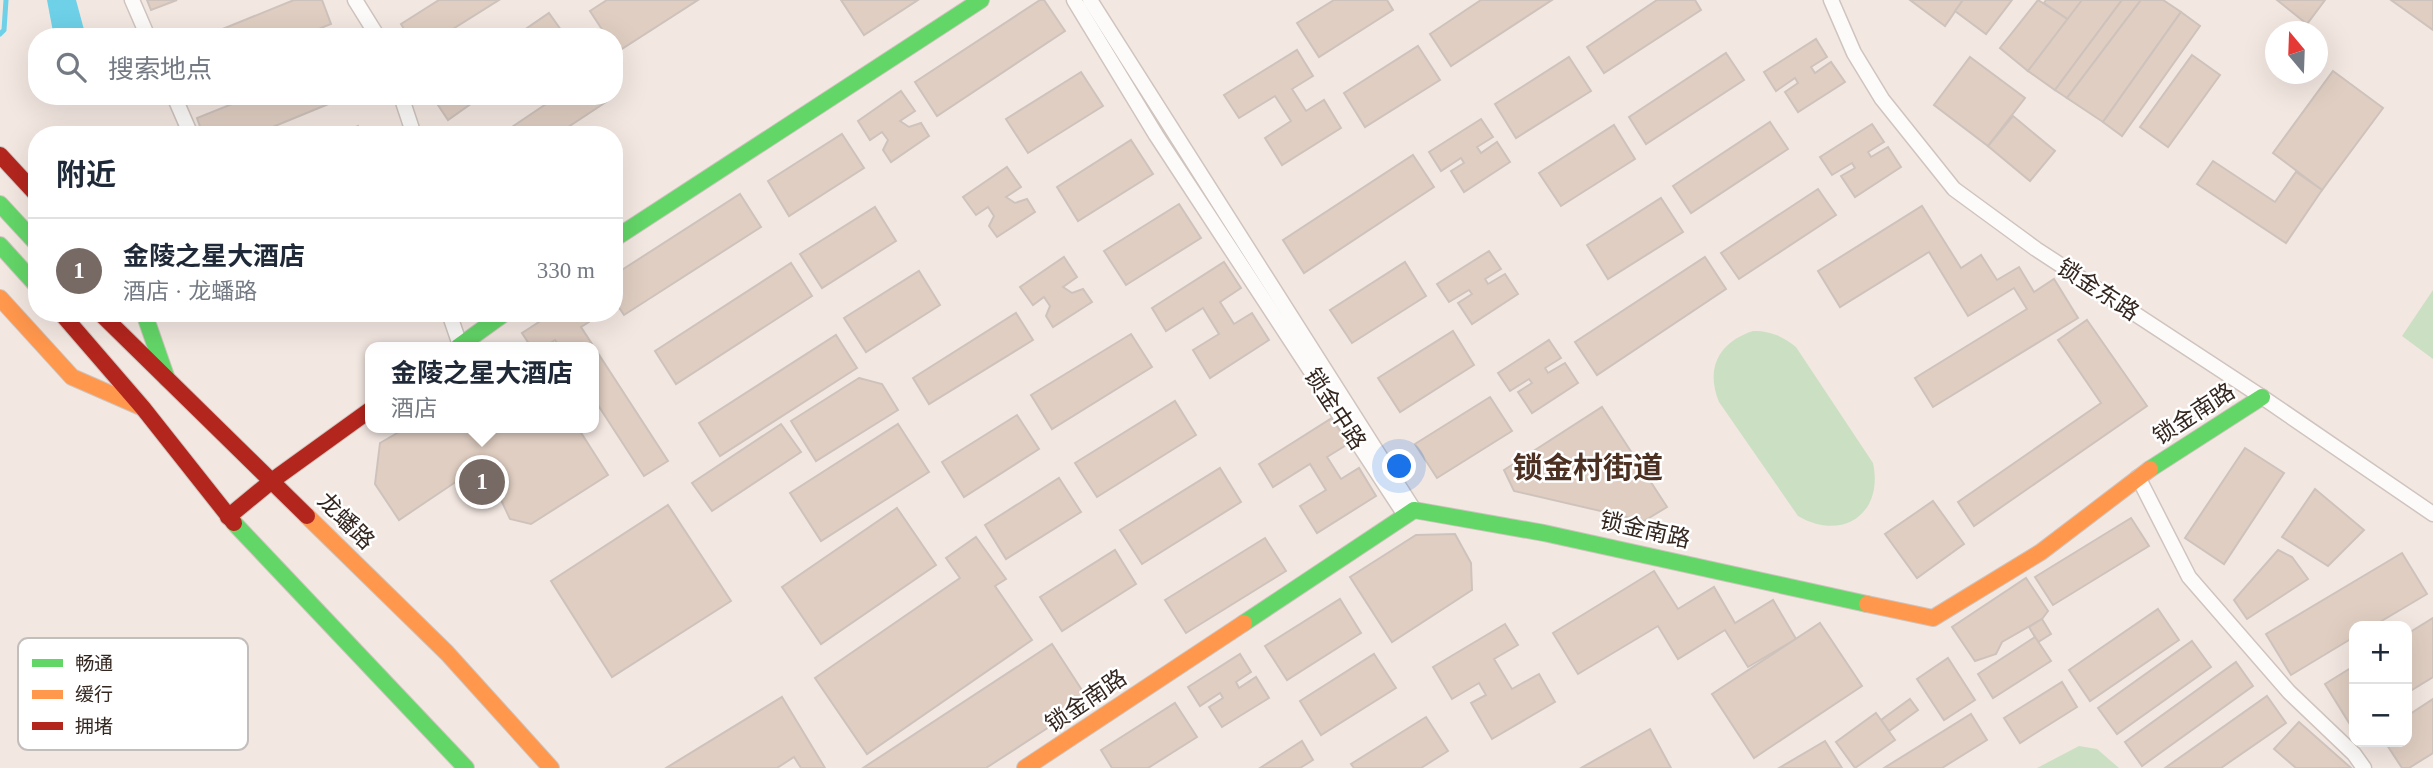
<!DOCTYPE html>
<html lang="zh">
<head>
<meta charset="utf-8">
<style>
  body { margin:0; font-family:"Times New Roman","Noto Sans SC",serif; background:#f6f6f7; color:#1f2937 }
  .controls { position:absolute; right:21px; bottom:21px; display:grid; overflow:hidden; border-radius:14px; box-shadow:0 7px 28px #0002 }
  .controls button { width:63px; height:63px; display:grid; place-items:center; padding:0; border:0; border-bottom:2px solid #e0e1e3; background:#fff; color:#1f2937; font:35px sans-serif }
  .compass { position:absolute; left:2265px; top:21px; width:63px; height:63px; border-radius:50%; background:#fff; box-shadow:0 7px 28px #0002; rotate:341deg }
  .you { position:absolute; left:1400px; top:467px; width:24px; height:24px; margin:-18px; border:5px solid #fff; border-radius:50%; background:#1a73e8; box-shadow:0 0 0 10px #1a73e833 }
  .badge { display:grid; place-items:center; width:46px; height:46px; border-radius:50%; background:#776a64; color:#fff; font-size:23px; font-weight:700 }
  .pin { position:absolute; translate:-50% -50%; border:4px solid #fff; box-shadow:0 2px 7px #0006 }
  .popup { position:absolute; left:365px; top:342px; width:234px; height:91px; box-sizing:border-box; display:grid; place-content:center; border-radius:14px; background:#fff; filter:drop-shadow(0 2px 5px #0005); font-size:23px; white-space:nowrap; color:#747a83 }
  .popup b { font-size:26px; color:#1f2937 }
  .popup::after { content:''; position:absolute; left:50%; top:100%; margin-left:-14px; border:14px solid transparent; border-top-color:#fff }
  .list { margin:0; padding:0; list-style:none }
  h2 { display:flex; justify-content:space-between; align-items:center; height:91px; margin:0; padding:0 28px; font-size:30px }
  h2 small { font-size:23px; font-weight:400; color:#747a83 }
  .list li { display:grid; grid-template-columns:46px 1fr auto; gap:21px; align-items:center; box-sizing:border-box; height:105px; padding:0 28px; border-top:2px solid #e0e1e3 }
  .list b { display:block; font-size:26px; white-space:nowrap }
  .list p { margin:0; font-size:23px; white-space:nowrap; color:#747a83 }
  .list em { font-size:23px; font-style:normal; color:#747a83 }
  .icon { flex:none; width:38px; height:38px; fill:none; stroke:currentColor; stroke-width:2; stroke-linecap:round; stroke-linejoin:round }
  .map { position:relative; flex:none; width:2433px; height:768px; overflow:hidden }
  .search { position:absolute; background:#fff; box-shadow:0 7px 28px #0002; left:28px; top:28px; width:595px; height:77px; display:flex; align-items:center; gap:18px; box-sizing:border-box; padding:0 24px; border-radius:28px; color:#747a83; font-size:26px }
  .panel { position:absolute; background:#fff; box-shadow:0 7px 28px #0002; left:28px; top:126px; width:595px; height:196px; border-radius:28px }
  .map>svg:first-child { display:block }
</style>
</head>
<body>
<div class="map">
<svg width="2433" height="768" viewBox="0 0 2433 768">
  <rect width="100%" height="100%" fill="#f3e7e1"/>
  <g fill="#cbe0c3">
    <polygon points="2433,290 2433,359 2402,336"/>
    <path d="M1753 331C1771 331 1782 336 1796 347L1873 463C1884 514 1842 542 1798 516L1719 402C1705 368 1719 342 1753 331Z"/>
    <polygon points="2079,746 2097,749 2119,768 2037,768"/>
  </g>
  <polygon fill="#6ed1e7" points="47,0 76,0 86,37 54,37"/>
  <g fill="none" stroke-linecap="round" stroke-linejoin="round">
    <polyline stroke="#6ed1e7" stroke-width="5" points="0,34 4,30 6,0"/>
  </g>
  <g fill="#e0cec2" stroke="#cec3bc" stroke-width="2">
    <polygon points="147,0 177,0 151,10"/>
    <polygon points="294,0 322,0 331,24 299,37 203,37"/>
    <polygon points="439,0 499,0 440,37 409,37 401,24"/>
    <polygon points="607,0 698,0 617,52 614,37 607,37 590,11"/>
    <polygon points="841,0 918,0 864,35"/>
    <polygon points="1040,0 1044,0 1065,31 937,116 915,82"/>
    <polygon points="1334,0 1387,0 1393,10 1319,57 1297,23"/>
    <polygon points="1481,0 1552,0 1451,66 1430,34"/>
    <polygon points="1657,0 1695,0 1701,10 1604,73 1587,47"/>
    <polygon points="1910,0 1963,0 1945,26"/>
    <polygon points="1963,0 2012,0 1986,34 1955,11"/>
    <polygon points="2038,0 2069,20 2028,71 2000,48"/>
    <polygon points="2046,0 2084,0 2069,20 2044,3"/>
    <polygon points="2082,0 2122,0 2055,90 2028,71"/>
    <polygon points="2122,0 2141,0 2067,98 2055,90"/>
    <polygon points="2141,0 2163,0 2181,12 2103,122 2067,98"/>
    <polygon points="2277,0 2325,0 2307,24"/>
    <polygon points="2391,0 2433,0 2433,30"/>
    <polygon points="2181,12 2200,26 2122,136 2103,122"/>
    <polygon points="549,13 566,37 514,37"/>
    <polygon points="1816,39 1827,57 1811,67 1815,73 1831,62 1845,82 1798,112 1785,92 1798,83 1795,78 1776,91 1764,72"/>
    <polygon points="1418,46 1440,80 1365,127 1344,93"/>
    <polygon points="1297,50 1313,76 1292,89 1306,111 1324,100 1341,128 1282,165 1265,138 1291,121 1275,96 1239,118 1224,95"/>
    <polygon points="1726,53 1744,80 1646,144 1629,117"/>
    <polygon points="2192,55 2220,75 2168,147 2140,127"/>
    <polygon points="1569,57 1591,91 1516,138 1495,104"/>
    <polygon points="1970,57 2025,98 1988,146 1934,105"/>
    <polygon points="2333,71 2383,108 2322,190 2273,153"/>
    <polygon points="1081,72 1103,106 1028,153 1006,119"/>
    <polygon points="901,91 915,111 900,121 909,127 921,123 929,136 891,162 883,150 888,140 882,132 870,140 858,121"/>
    <polygon points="252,96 348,96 253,135 203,135 197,118"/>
    <polygon points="432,96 482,96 448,120"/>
    <polygon points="558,96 602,96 606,102 556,135 500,135"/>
    <polygon points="2013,116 2055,151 2030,181 1988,146"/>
    <polygon points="1481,119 1493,137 1477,147 1481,153 1497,142 1510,162 1464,192 1451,171 1464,163 1461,158 1441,171 1429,152"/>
    <polygon points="1770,122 1788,149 1691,213 1673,186"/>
    <polygon points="1872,124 1884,142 1868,152 1871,157 1888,147 1901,167 1855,197 1841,176 1855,168 1852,163 1832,175 1820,157"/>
    <polygon points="1614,125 1635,159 1561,206 1539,173"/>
    <polygon points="358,126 361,135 336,135"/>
    <polygon points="842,134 864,168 789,216 768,181"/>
    <polygon points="1131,140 1153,174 1078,221 1057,187"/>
    <polygon points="1413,155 1434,187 1304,273 1283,240"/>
    <polygon points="2213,161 2275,202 2296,172 2322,190 2286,243 2197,184"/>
    <polygon points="1007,167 1021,187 1006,197 1015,203 1027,199 1035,212 997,237 989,226 994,216 988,207 976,215 963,197"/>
    <polygon points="1818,189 1836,215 1739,279 1721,253"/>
    <polygon points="740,194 761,227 624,315 614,300 614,275"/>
    <polygon points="1661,198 1683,232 1608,279 1587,245"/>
    <polygon points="1179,204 1201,238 1126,285 1104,251"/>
    <polygon points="1922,206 1961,268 1981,255 1997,280 2019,267 2034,292 2054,279 2078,318 1933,407 1915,378 2027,309 2014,288 1968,316 1929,252 1840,307 1818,271"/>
    <polygon points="875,207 896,241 822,288 800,254"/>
    <polygon points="1489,251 1501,269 1485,279 1488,284 1505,274 1518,294 1472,324 1458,303 1472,294 1469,290 1449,302 1437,284"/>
    <polygon points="1064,257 1077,277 1063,287 1072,293 1083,289 1092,302 1053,327 1046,316 1050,306 1044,297 1033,305 1020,287"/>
    <polygon points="1705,257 1726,289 1597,375 1575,342"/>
    <polygon points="1224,262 1241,288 1220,302 1234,324 1252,313 1269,340 1210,378 1193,350 1219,334 1203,308 1166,331 1152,308"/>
    <polygon points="1405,262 1426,296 1352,343 1330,310"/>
    <polygon points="791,263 812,296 676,384 655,351"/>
    <polygon points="919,271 940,305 866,352 844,318"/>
    <polygon points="553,313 584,313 589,322 581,327 668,461 644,476 594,399 594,347 560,347 555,340 545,347 531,347 522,333"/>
    <polygon points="1016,313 1033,340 929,404 913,378"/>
    <polygon points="2087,320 2147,406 1974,526 1958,502 2101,403 2058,340"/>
    <polygon points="1453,331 1474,365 1400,412 1378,378"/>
    <polygon points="1131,334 1152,367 1052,429 1031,395"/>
    <polygon points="836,335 857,368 720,456 699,423"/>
    <polygon points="1549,340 1561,358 1545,368 1548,373 1565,363 1578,383 1532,413 1518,392 1532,383 1529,379 1510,391 1498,373"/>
    <polygon points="859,378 882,384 898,410 816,461 791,421"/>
    <polygon points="1490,397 1512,431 1437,478 1415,444"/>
    <polygon points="1175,401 1196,435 1097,497 1075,463"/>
    <polygon points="1602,407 1667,507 1644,521 1514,491 1504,470"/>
    <polygon points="1017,415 1039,449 964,497 942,462"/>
    <polygon points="1332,418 1348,444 1327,457 1341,479 1359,468 1376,496 1317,533 1300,506 1326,490 1310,464 1273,487 1259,464"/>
    <polygon points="781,424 801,452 712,511 692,483"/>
    <polygon points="898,424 929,472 821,541 790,493"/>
    <polygon points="406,428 578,428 608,475 531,524 510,519 494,485 463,477 399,520 375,484 380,443"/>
    <polygon points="2245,448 2284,473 2224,564 2185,538"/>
    <polygon points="1220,468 1241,502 1142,564 1120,530"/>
    <polygon points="1059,478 1081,512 1006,559 985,525"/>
    <polygon points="2315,489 2364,530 2328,566 2282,537"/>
    <polygon points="1933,501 1964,544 1917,578 1885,534"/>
    <polygon points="668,505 731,601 612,677 551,581"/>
    <polygon points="897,508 936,565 821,644 782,587"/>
    <polygon points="2131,518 2149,546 2053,605 2035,577"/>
    <polygon points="1455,534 1471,563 1472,590 1392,642 1350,577 1416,535"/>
    <polygon points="976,537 1006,579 995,586 1032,640 867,754 815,678 960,578 946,558"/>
    <polygon points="1265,538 1286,571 1186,633 1165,600"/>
    <polygon points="1115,550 1136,584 1062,631 1040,597"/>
    <polygon points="2278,550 2292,557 2308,579 2247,619 2234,600"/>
    <polygon points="2402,553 2427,594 2373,626 2354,626 2354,637 2291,675 2266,634"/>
    <polygon points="1654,571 1678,609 1714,587 1735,623 1773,600 1796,639 1748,667 1725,630 1678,659 1658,626 1578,674 1553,633"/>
    <polygon points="2026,578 2048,611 2042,619 2002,642 1996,654 1975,661 1952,627"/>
    <polygon points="1340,599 1361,633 1287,680 1265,646"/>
    <polygon points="2158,609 2179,640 2090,701 2069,670"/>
    <polygon points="2433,618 2433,677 2407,693 2407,634"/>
    <polygon points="2042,619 2051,634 2038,642 2029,627"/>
    <polygon points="1820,623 1862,686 1754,758 1712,694"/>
    <polygon points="1505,624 1518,645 1494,659 1512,689 1539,674 1555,702 1492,739 1471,703 1486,695 1479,683 1452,699 1433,667"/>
    <polygon points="2035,637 2051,661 1993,698 1978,674"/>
    <polygon points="2192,641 2211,667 2117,734 2098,708"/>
    <polygon points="1052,644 1089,701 986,768 863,768"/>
    <polygon points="1240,654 1251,672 1236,682 1239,688 1256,677 1269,698 1222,727 1209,707 1223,698 1220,693 1200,706 1188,687"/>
    <polygon points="1374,654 1396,688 1321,735 1300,701"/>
    <polygon points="1948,658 1975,700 1944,720 1917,679"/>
    <polygon points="2236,662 2253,686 2142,766 2125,742"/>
    <polygon points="2354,666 2354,724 2351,726 2325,684"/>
    <polygon points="2062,682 2077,707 2020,743 2004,718"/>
    <polygon points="2267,696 2286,723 2221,768 2165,768"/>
    <polygon points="782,697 825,768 801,768 794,757 777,768 666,768"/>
    <polygon points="1910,699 1918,710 1889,731 1881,720"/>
    <polygon points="2433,699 2433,753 2409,768 2402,768 2385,742 2407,742 2407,716"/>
    <polygon points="1175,703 1197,737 1148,768 1112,768 1101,750"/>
    <polygon points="1876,713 1895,740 1855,768 1836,742"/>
    <polygon points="1971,714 1987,740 1942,768 1884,768"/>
    <polygon points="1426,717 1448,751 1421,768 1354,768 1351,764"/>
    <polygon points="2299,722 2351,768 2296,768 2274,749"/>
    <polygon points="1650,729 1671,768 1581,768"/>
    <polygon points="1302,741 1313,760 1300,768 1260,768"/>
    <polygon points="1825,741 1842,768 1779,768"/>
  </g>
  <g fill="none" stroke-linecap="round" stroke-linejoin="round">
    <g stroke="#cfc4be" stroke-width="17">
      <g id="street">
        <polyline points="132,0 148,37"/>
        <polyline points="355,0 378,37"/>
        <polyline points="1074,0 1156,135 1401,509 1414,510"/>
        <polyline points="1090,0 1414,510"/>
        <polyline points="1831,0 1854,53 1882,99 1954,189 2036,249 2262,397 2433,514"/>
        <polyline points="174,96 191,135"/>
        <polyline points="401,96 414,135"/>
        <polyline points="449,313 460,345"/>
        <polyline points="2138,477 2189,577 2289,692 2354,754 2364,768"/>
      </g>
    </g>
    <g stroke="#cfc4be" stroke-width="18">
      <g id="fast">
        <polyline points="0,204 37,244"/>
        <polyline points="614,239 981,0"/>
        <polyline points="0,245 37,286"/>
        <polyline points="144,313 167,379"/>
        <polyline points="458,347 505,313"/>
        <polyline points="2150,469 2262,397"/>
        <polyline points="234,523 466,768"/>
        <polyline points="1244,623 1414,510 1544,533 1867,604"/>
      </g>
    </g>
    <g stroke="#cfc4be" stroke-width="18">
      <g id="slow">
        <polyline points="0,298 72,377 143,408"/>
        <polyline points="307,516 447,653 551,768"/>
        <polyline points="1867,604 1933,618 2041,552 2150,469"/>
        <polyline points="1025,768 1244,623"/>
      </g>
    </g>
    <g stroke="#cfc4be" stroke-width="18">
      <g id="jam">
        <polyline points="0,155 37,195"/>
        <polyline points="61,313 143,408 234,523"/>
        <polyline points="100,313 307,516"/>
        <polyline points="228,517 273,480 370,410"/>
      </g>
    </g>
    <use href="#street" stroke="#fdfbfa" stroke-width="14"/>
    <use href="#fast" stroke="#63d668" stroke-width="16"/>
    <use href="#slow" stroke="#ff974d" stroke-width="16"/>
    <use href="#jam" stroke="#b3261e" stroke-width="16"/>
  </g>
  <g text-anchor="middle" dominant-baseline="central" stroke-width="5" stroke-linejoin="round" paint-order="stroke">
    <g font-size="23" fill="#342720" stroke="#fff">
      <text transform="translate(2098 290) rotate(33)">锁金东路</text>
      <text transform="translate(1335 409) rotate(57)">锁金中路</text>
      <text transform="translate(2194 414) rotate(-33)">锁金南路</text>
      <text transform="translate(346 521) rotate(45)">龙蟠路</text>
      <text transform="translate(1645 530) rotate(13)">锁金南路</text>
      <text transform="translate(1086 701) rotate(-34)">锁金南路</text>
    </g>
    <g font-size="30" font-weight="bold" fill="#4c3022" stroke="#fff">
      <text x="1588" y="467">锁金村街道</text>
    </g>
  </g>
  <rect x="18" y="638" width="230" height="112" rx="10" fill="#fff" stroke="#c2bebc" stroke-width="2"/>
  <rect x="32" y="659" width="31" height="8" fill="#63d668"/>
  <rect x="32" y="690" width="31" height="9" fill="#ff974d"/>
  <rect x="32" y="722" width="31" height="8" fill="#b3261e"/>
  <g font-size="19" fill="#342720">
    <text x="75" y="670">畅通</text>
    <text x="75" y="701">缓行</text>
    <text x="75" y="733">拥堵</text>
  </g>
</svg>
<div class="controls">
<button>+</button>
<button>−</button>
</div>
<svg class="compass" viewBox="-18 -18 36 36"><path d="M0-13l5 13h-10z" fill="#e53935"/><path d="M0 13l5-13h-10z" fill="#747a83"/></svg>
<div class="you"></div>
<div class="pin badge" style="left:482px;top:482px">1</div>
<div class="popup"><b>金陵之星大酒店</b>酒店</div>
<div class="search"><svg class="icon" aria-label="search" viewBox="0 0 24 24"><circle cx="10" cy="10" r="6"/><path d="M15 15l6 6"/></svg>搜索地点</div>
<section class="panel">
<h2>附近<small></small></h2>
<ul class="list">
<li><span class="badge">1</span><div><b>金陵之星大酒店</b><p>酒店 · 龙蟠路</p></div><em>330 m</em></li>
</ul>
</section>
</div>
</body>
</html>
